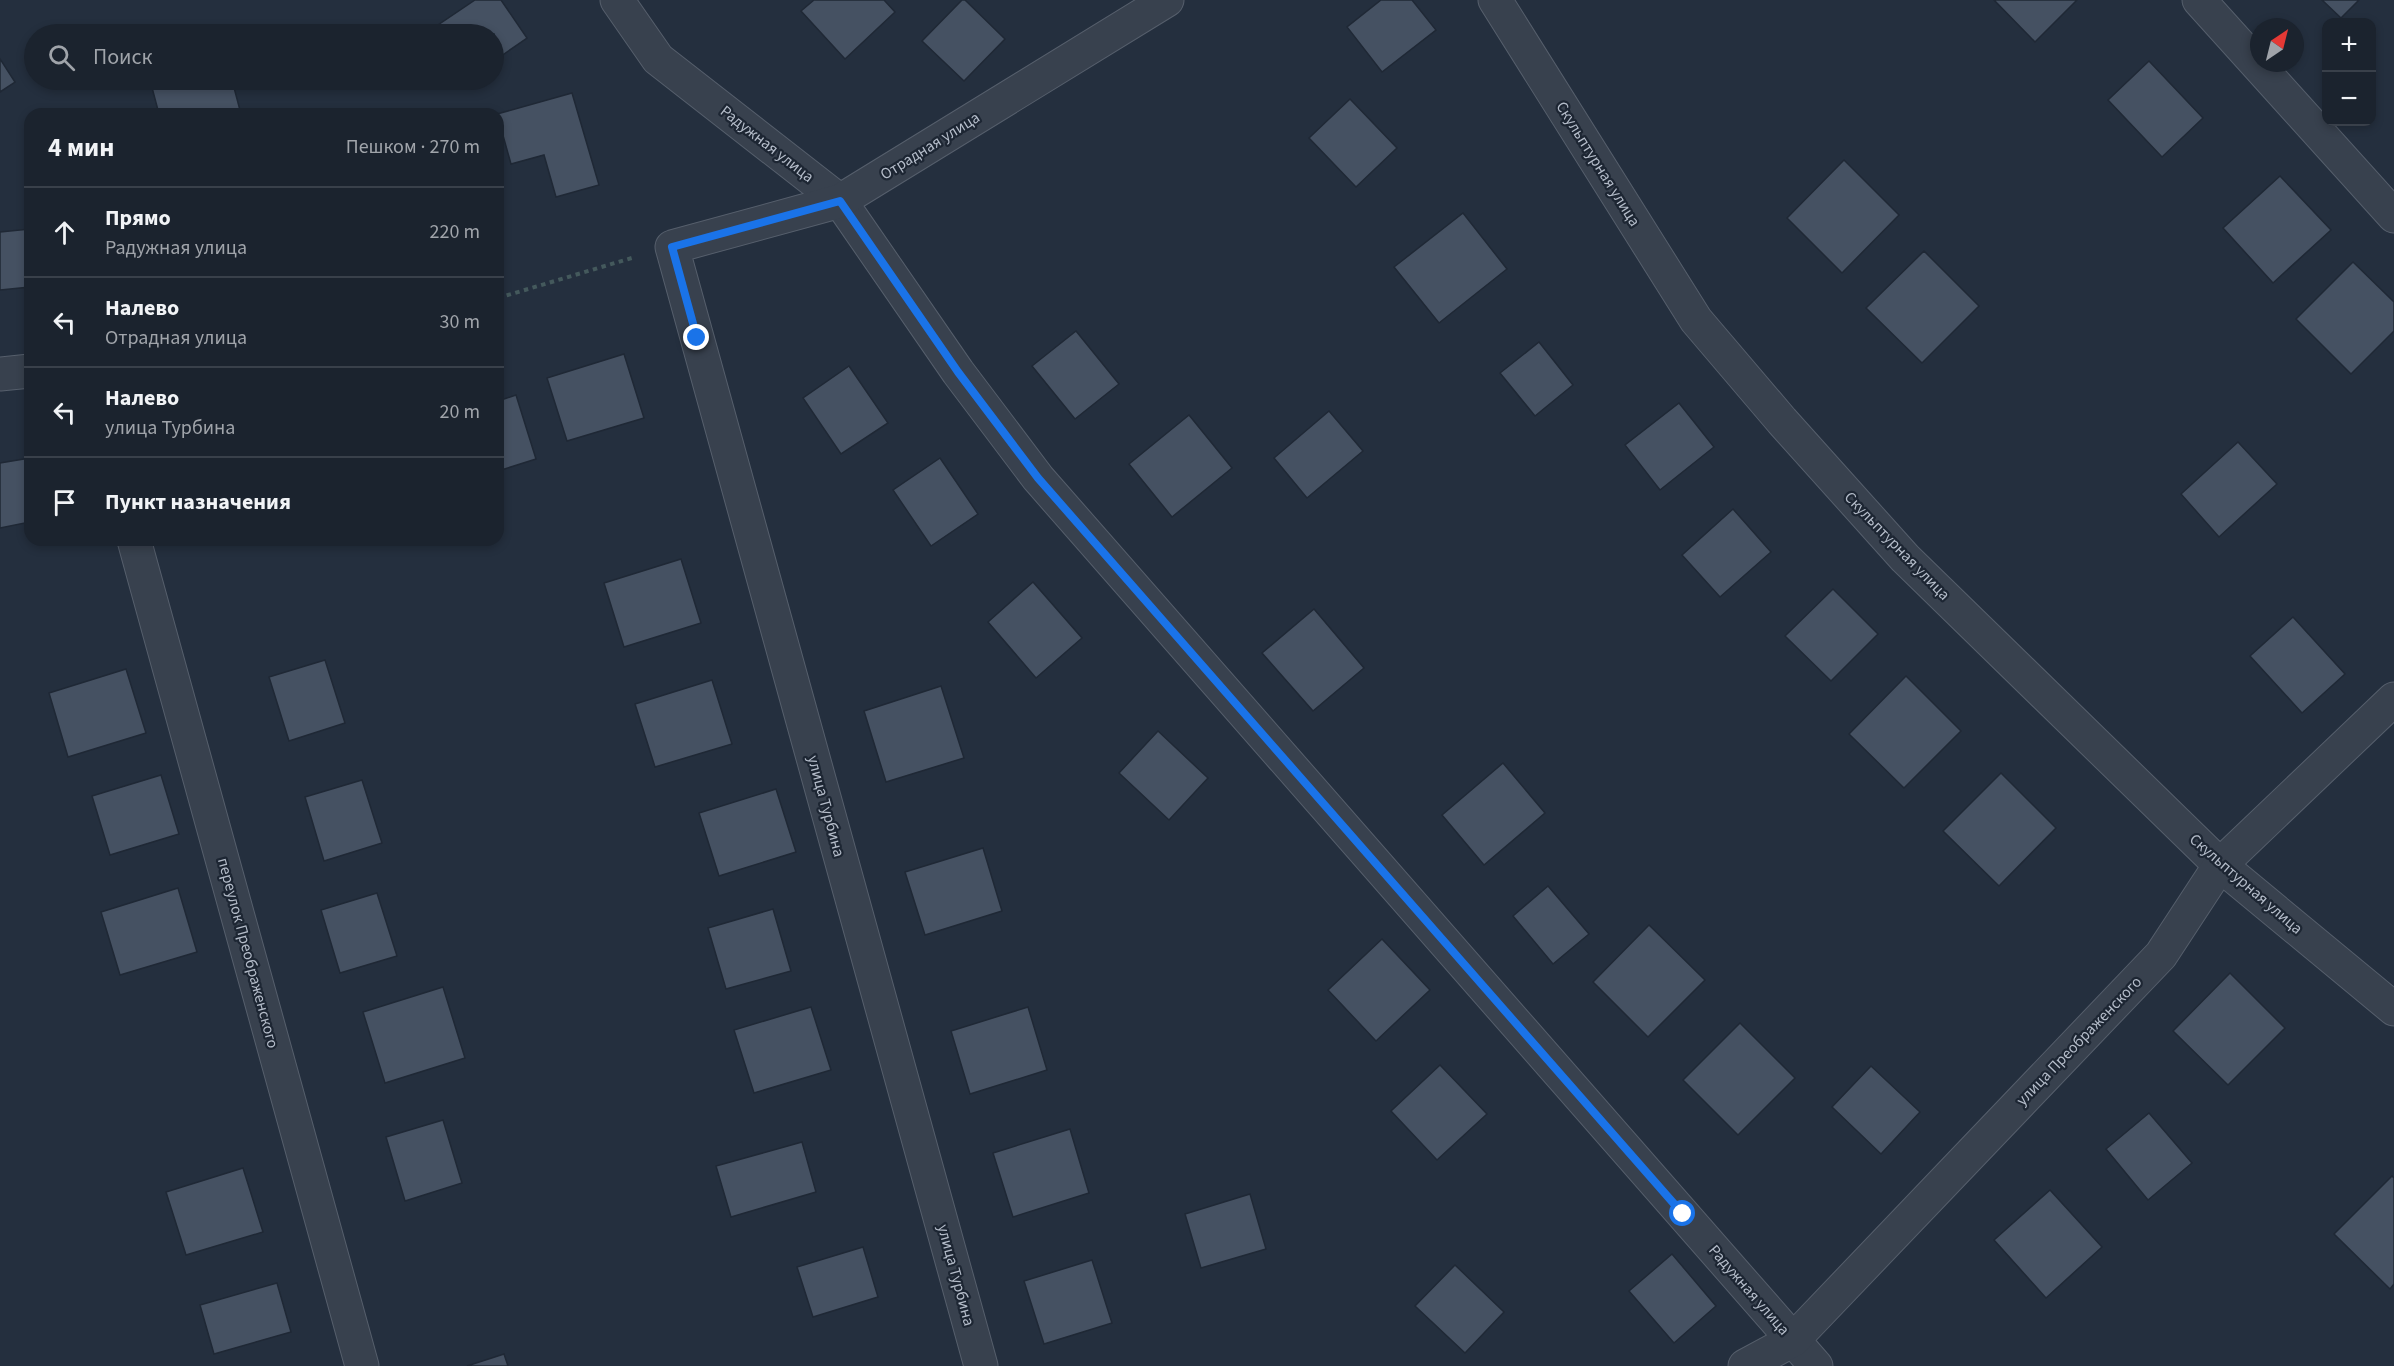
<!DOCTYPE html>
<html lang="ru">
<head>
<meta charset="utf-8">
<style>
  body { margin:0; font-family:"Source Sans 3",sans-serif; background:#282f3a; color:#f1f3f6 }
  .controls { position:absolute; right:18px; top:18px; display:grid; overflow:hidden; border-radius:12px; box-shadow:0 3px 9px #0003 }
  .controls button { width:54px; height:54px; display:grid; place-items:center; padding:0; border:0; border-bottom:2px solid #39404a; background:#1b232e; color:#f1f3f6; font:30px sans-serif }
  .compass { position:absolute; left:2250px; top:18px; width:54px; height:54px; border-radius:50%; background:#1b232e; box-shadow:0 3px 9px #0003; rotate:35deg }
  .stop { position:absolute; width:18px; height:18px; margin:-14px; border:4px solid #1a73e8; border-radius:50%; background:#fff }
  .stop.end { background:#1a73e8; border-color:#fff; box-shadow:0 2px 6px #0008 }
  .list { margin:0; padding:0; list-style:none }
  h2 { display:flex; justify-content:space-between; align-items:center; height:78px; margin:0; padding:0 24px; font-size:26px }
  h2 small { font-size:20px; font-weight:400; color:#a0a4aa }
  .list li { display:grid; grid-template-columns:39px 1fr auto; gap:18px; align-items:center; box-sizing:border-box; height:90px; padding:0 24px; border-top:2px solid #39404a }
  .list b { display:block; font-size:22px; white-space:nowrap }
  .list p { margin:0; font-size:20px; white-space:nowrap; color:#a0a4aa }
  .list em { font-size:20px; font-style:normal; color:#a0a4aa }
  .icon { flex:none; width:33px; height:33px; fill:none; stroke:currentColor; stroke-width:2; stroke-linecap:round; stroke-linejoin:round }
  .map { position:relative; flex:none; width:2394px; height:1366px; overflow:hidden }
  .search { position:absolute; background:#1b232e; box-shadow:0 3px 9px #0003; left:24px; top:24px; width:480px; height:66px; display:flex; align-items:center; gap:15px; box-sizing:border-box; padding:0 21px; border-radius:33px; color:#a0a4aa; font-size:22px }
  .panel { position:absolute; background:#1b232e; box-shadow:0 3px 9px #0003; left:24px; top:108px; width:480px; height:438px; border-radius:18px }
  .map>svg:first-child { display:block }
</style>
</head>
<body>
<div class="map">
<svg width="2394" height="1366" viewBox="0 0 2394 1366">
  <rect width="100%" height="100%" fill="#242f3e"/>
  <g fill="#455162" stroke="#1f2835" stroke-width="1.5">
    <polygon points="475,0 501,0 527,38 494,61 494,34 439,34 435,27"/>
    <polygon points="814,0 884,0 895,12 845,59 801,11"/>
    <polygon points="962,0 965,0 1005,39 964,81 922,41"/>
    <polygon points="1381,0 1412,0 1436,30 1382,72 1347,27"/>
    <polygon points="1994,0 2077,0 2035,42"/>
    <polygon points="2322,0 2359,0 2341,18"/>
    <polygon points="0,59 15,82 0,92"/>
    <polygon points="2149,61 2203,118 2162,157 2108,100"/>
    <polygon points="150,80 232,80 241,114 159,114"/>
    <polygon points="572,93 599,185 556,197 544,155 511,164 497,114"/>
    <polygon points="1350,99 1397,148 1356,187 1309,138"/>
    <polygon points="1844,160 1899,215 1842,273 1787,218"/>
    <polygon points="2280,176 2331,230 2273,283 2223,228"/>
    <polygon points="1463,213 1507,269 1439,323 1394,267"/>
    <polygon points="30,229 30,287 0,290 0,232"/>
    <polygon points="1924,251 1979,306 1922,363 1866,308"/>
    <polygon points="2353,262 2394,302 2394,331 2351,374 2296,319"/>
    <polygon points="1076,331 1119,384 1075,419 1032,366"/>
    <polygon points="1539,342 1573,385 1535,416 1500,373"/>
    <polygon points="624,354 644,418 567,441 547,378"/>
    <polygon points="849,366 888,423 841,454 803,398"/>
    <polygon points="516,395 536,459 498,471 498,401"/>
    <polygon points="1679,403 1714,447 1660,490 1625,445"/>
    <polygon points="1329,411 1363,451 1307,498 1274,458"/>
    <polygon points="1189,415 1232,468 1172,517 1129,464"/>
    <polygon points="2238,442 2277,484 2219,537 2181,494"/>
    <polygon points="30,458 30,522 0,528 0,463"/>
    <polygon points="940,458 978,514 931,546 893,490"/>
    <polygon points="1733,509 1771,552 1720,597 1682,555"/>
    <polygon points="681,559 701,623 624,647 604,583"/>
    <polygon points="1033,582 1082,638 1036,678 988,622"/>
    <polygon points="1833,589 1878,634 1831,681 1785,636"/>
    <polygon points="1314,609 1364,668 1313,711 1262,653"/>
    <polygon points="2293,617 2345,674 2302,713 2250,656"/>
    <polygon points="325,660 345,723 289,741 269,677"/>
    <polygon points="126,669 146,733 68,757 49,693"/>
    <polygon points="1906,676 1961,731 1904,788 1849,734"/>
    <polygon points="712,680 732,744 655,767 635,704"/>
    <polygon points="941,686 964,758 886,782 864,711"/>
    <polygon points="1158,731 1208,778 1169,820 1119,773"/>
    <polygon points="1503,763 1545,813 1484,865 1442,815"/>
    <polygon points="2001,773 2056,828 1999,886 1943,831"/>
    <polygon points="161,775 179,834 110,855 92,796"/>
    <polygon points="362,780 382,843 324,861 305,797"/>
    <polygon points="776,789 796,852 719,876 699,813"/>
    <polygon points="983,848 1002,911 925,935 905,872"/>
    <polygon points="1548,886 1589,934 1553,964 1513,916"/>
    <polygon points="178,888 197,952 120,975 101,912"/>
    <polygon points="377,893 397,956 340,973 321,910"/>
    <polygon points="773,909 791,971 726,989 708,928"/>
    <polygon points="1649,925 1705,980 1648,1037 1593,982"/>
    <polygon points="1382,939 1430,990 1376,1041 1328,990"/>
    <polygon points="2230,973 2285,1028 2228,1085 2173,1031"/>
    <polygon points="443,987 465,1058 385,1083 363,1012"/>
    <polygon points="811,1007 831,1070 754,1093 734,1030"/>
    <polygon points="1028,1007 1047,1070 970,1094 951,1031"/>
    <polygon points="1740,1023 1795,1078 1738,1135 1683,1080"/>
    <polygon points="1440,1065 1487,1114 1437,1160 1391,1111"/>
    <polygon points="1871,1066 1920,1112 1881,1154 1832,1107"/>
    <polygon points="2149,1113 2192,1163 2148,1200 2106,1149"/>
    <polygon points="443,1120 462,1183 405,1201 386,1137"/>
    <polygon points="1070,1129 1089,1193 1013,1217 993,1153"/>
    <polygon points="802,1142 816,1192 731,1217 716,1166"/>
    <polygon points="243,1168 263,1232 186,1255 166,1192"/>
    <polygon points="2392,1176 2394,1178 2394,1284 2390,1289 2334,1234"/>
    <polygon points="2050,1190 2102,1247 2046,1298 1994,1240"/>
    <polygon points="1250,1194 1266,1249 1201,1268 1185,1214"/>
    <polygon points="863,1247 878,1297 813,1317 797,1267"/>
    <polygon points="1672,1254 1716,1306 1674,1343 1629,1291"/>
    <polygon points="1092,1260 1112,1323 1044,1344 1024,1281"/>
    <polygon points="1455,1265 1504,1312 1465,1353 1415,1306"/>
    <polygon points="277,1283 291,1332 214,1354 200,1305"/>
    <polygon points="504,1354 508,1366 467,1366"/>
  </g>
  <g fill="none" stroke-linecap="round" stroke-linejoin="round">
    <g stroke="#565f6c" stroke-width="35">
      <g id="minor">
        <polyline points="617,0 658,59 840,201 958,372 1038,478 1816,1366"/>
        <polyline points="1495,0 1696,320 1782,421 1905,558 2220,865 2394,1009"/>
        <polyline points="2199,0 2394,216"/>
        <polyline points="0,374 30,371"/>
        <polyline points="134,540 362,1366"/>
        <polyline points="981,1366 672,247 840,201 1167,0"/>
        <polyline points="1745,1366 1793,1340 2161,955 2220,865 2394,699"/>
      </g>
    </g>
    <polyline stroke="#44595c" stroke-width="4" stroke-dasharray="4.5 4.5" stroke-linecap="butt" points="498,298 635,257"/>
    <use href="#minor" stroke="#38414e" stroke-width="33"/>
  </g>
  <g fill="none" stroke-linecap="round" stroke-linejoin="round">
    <polyline stroke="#1a73e8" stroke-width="8" points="697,338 672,247 840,201 958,372 1038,478 1683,1214"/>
  </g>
  <g text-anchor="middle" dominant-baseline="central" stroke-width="4.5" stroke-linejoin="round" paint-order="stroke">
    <g font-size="16" fill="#b4bcc9" stroke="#1d2633">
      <text transform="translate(767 144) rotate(38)">Радужная улица</text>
      <text transform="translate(930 146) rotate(-32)">Отрадная улица</text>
      <text transform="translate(1598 164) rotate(58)">Скульптурная улица</text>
      <text transform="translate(1897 546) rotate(46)">Скульптурная улица</text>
      <text transform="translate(826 806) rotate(75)">улица Турбина</text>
      <text transform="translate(2246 884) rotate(41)">Скульптурная улица</text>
      <text transform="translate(248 953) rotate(75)">переулок Преображенского</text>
      <text transform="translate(2079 1041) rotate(-46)">улица Преображенского</text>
      <text transform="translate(956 1275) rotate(75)">улица Турбина</text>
      <text transform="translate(1749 1290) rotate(49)">Радужная улица</text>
    </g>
  </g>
</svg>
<div class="controls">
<button>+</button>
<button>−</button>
</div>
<svg class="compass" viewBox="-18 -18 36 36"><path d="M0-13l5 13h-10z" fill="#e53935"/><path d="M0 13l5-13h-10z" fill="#a0a4aa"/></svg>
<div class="stop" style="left:1683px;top:1214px"></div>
<div class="stop end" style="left:697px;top:338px"></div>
<div class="search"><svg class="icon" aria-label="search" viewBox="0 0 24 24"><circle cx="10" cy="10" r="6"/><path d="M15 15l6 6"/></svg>Поиск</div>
<section class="panel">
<h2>4 мин<small>Пешком · 270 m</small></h2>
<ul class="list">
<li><svg class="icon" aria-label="ahead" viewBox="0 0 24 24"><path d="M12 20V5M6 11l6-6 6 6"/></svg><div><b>Прямо</b><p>Радужная улица</p></div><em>220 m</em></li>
<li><svg class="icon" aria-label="left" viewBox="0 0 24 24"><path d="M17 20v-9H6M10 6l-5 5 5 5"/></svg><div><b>Налево</b><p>Отрадная улица</p></div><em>30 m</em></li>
<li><svg class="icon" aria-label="left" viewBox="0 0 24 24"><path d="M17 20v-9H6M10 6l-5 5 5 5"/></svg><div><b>Налево</b><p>улица Турбина</p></div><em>20 m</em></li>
<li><svg class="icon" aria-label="arrive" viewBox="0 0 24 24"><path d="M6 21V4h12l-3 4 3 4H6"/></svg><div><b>Пункт назначения</b></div></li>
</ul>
</section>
</div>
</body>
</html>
